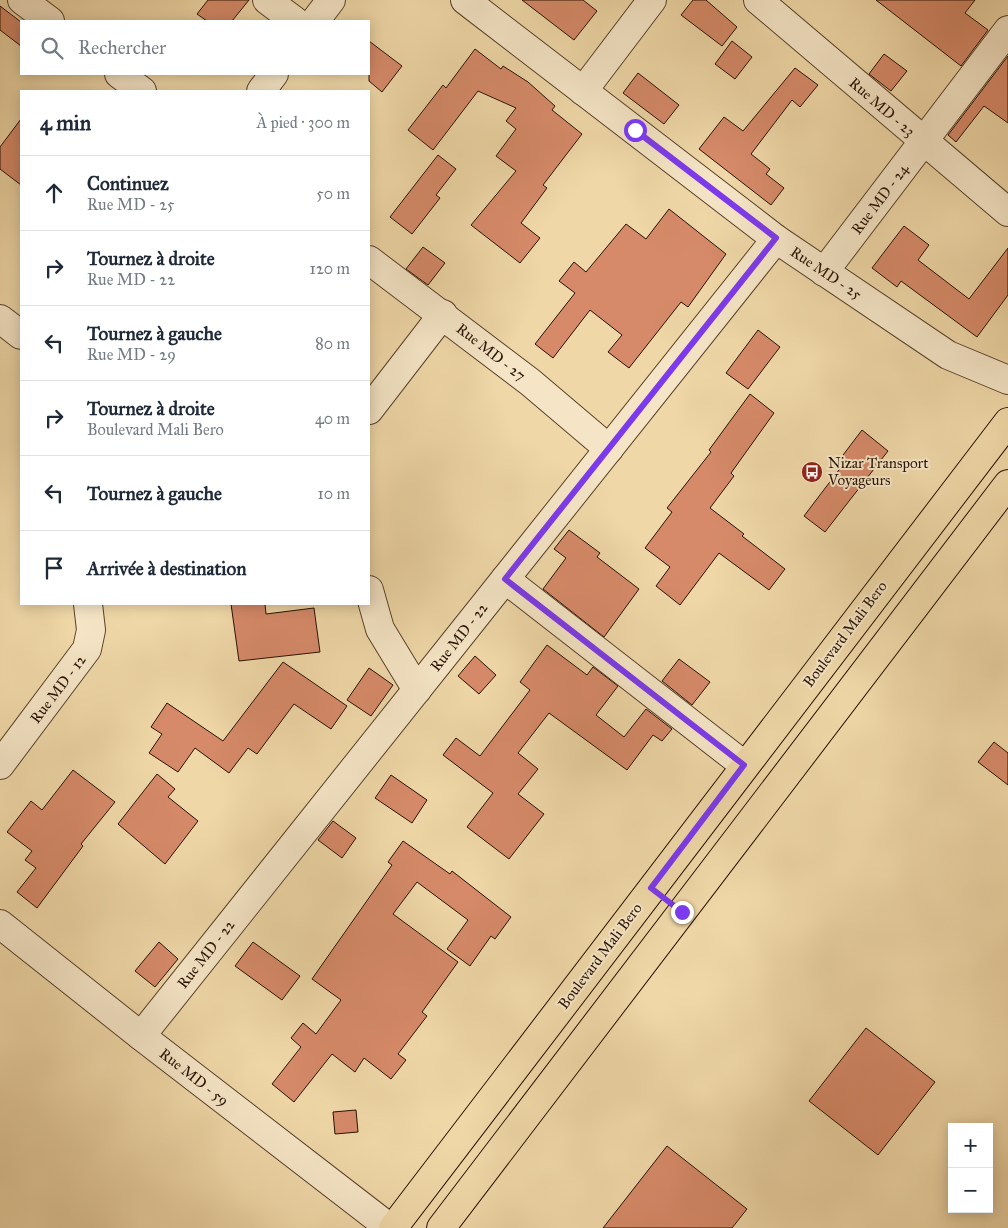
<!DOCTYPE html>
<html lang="fr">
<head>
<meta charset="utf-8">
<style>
  body { margin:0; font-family:"IM FELL Great Primer",serif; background:#f2f2f3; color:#1f2937 }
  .controls { position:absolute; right:15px; bottom:15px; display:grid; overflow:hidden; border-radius:0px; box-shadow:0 2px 12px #0003 }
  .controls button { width:45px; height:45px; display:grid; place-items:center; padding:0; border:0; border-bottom:1px solid #e0e1e3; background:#fff; color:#1f2937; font:25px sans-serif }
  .stop { position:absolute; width:15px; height:15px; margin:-11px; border:4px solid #7c3aed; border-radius:50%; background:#fff }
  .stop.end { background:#7c3aed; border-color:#fff; box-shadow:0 1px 5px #0008 }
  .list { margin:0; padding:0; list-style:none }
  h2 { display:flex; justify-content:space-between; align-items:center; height:65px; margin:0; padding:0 20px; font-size:21px }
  h2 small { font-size:16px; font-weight:400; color:#747a83 }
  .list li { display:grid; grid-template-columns:32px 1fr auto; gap:15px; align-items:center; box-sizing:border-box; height:75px; padding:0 20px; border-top:1px solid #e0e1e3 }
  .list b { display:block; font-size:19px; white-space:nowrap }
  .list p { margin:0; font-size:16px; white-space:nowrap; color:#747a83 }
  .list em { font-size:16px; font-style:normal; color:#747a83 }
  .icon { flex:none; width:28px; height:28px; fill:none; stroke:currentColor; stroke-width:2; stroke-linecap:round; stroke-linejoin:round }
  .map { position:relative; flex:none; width:1008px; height:1228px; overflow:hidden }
  .search { position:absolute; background:#fff; box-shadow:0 2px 12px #0003; left:20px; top:20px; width:350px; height:55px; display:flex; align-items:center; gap:12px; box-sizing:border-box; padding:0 18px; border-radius:0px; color:#747a83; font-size:19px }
  .panel { position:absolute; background:#fff; box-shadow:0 2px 12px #0003; left:20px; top:90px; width:350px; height:515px; border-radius:0px }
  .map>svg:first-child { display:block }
</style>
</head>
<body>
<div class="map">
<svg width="1008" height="1228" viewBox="0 0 1008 1228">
  <rect width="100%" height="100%" fill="#efd7a7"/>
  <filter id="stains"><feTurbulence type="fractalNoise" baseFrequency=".004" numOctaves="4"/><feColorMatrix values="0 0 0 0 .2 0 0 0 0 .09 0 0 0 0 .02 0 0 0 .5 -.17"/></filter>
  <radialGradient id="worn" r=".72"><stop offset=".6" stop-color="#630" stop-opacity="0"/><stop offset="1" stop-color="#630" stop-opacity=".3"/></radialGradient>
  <g fill="#d68a69" stroke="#271102">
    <polygon points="208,0 249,0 232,21 207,21 197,14"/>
    <polygon points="522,0 583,0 597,11 574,40"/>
    <polygon points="693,0 706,0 737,27 722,46 681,15"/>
    <polygon points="876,0 975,0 965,13 988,30 961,66"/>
    <polygon points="0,6 21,22 21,46 0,30"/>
    <polygon points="369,41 402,66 382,92 369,81"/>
    <polygon points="732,41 752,57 735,79 715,64"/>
    <polygon points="475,49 501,69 503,66 528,82 555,106 552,110 582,134 543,185 547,188 521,223 540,238 520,263 471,225 516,171 496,156 516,129 506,121 516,108 478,91 433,150 408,130 443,85 446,88"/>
    <polygon points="884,54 907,71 891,91 869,74"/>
    <polygon points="1008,56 1008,123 984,106 956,142 948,135"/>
    <polygon points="795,68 818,85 800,107 792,100 751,154 770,169 766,174 784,188 771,205 699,149 724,117 743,131"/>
    <polygon points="638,73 679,105 664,124 623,93"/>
    <polygon points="21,119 21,185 0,169 0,147"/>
    <polygon points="438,155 456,169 436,195 440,198 412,234 390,217"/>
    <polygon points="669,209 726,254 688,307 681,302 629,368 608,352 622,335 590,310 553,358 535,344 575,293 559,281 574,262 586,272 626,224 646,239"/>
    <polygon points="904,226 929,245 918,260 969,299 1008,248 1008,295 977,337 901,281 897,287 872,268"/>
    <polygon points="423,247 445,263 428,285 406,269"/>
    <polygon points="758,330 780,347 748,389 726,373"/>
    <polygon points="750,394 774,413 731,473 734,476 710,508 744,534 742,536 785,569 769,590 719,553 680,605 656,586 670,567 645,548 672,512 667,508 711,452 709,450"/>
    <polygon points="862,430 888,451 825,532 804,516 845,462 840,459"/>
    <polygon points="569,530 600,553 597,557 639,589 604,637 543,589 566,558 554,549"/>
    <polygon points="231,604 265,604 266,614 314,608 320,652 239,661"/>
    <polygon points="547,645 587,675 593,667 618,686 596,715 624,737 646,709 672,729 662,741 653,735 627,770 549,713 518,753 538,769 518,794 544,814 509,859 467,827 493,793 443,755 456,738 480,756 530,690 520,682"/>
    <polygon points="475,656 496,675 479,694 458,676"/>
    <polygon points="679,659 710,682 692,705 662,681"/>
    <polygon points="283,662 347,706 331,729 294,704 257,754 248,748 229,773 195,748 178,772 149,753 162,734 151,727 167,703 223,741"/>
    <polygon points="369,668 393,685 371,716 347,700"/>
    <polygon points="994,742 1008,753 1008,785 978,762"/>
    <polygon points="73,770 115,802 81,844 83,846 37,908 17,892 36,868 25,860 32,851 7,832 31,801 42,810"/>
    <polygon points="157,774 175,789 168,797 198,821 165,864 118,824"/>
    <polygon points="391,775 427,800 412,823 375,798"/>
    <polygon points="333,821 356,838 342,858 318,840"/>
    <polygon points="403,841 450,874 452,871 511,917 495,939 491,936 470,966 447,949 468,920 417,882 393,914 458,962 422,1012 427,1016 398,1054 406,1060 391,1079 364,1058 355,1072 332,1054 294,1102 272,1084 301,1047 291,1038 303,1023 316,1034 341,1000 312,979 392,865 388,862"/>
    <polygon points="159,942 178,959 155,987 135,971"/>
    <polygon points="253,942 300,976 282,1000 235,966"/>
    <polygon points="866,1028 935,1082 878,1155 809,1101"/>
    <polygon points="356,1110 358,1132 335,1134 333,1112"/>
    <polygon points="667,1146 747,1209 732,1228 603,1228"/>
  </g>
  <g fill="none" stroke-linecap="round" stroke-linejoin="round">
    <g stroke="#59422b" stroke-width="30">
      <g id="minor">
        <polyline points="22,0 50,21"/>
        <polyline points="267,0 295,21"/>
        <polyline points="465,0 776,239 948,355 1008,380"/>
        <polyline points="758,0 1008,212"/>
        <polyline points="315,21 331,0"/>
        <polyline points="119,74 142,91"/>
        <polyline points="261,91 274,74"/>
        <polyline points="583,91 652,0"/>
        <polyline points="369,260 530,382 609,449"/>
        <polyline points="824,272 1008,30"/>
        <polyline points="0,319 21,335"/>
        <polyline points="369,410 443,314"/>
        <polyline points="505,579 744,765"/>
        <polyline points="369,590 380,629 417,690"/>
        <polyline points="0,765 87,649 91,630 88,604"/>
        <polyline points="0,924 141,1036 390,1228"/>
        <polyline points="141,1036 776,239"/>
      </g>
    </g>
    <g stroke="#271102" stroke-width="30">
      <g id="major">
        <polyline points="393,1228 1008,422"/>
        <polyline points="441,1228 1008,484"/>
      </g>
    </g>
    <use href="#minor" stroke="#f5e5c6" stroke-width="28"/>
    <use href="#major" stroke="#efd7a7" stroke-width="28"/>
  </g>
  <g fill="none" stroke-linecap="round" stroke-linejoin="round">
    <polyline stroke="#7c3aed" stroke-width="6" points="635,130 776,238 505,579 744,765 651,888 682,912"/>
  </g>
  <defs>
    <g id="bus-disc" transform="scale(1.125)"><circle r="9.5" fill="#8f2418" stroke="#f5e5c6"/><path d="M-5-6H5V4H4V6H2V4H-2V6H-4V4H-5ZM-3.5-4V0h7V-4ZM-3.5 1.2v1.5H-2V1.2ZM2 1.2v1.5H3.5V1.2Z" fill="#fff"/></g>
  </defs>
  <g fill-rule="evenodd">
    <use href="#bus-disc" x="812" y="472"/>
  </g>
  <g text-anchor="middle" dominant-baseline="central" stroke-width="4" stroke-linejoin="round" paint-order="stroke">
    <g font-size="15" fill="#271102" stroke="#f5e5c6">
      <text transform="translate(882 107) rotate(41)">Rue MD - 23</text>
      <text transform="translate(880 199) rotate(-53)">Rue MD - 24</text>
      <text transform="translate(826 273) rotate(34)">Rue MD - 25</text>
      <text transform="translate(491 352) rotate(38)">Rue MD - 27</text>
      <text transform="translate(845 634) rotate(-53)">Boulevard Mali Bero</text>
      <text transform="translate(459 637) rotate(-52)">Rue MD - 22</text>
      <text transform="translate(58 689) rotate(-53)">Rue MD - 12</text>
      <text transform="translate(206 954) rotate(-52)">Rue MD - 22</text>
      <text transform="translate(600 956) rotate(-53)">Boulevard Mali Bero</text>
      <text transform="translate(194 1077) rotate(38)">Rue MD - 59</text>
    </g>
    <g font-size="15" fill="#271102" stroke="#f5e5c6" text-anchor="start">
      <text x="828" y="463">Nizar Transport<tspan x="828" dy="17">Voyageurs</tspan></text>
    </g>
  </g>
  <rect width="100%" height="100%" filter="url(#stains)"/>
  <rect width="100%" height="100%" fill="url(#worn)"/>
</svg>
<div class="controls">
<button>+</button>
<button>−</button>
</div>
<div class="stop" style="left:635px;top:130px"></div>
<div class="stop end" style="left:682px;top:912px"></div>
<div class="search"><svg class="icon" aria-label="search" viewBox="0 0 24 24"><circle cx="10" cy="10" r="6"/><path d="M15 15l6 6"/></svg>Rechercher</div>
<section class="panel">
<h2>4 min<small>À pied · 300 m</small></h2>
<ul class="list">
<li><svg class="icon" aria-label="ahead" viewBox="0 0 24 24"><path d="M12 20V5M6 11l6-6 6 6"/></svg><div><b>Continuez</b><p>Rue MD - 25</p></div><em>50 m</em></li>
<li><svg class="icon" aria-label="right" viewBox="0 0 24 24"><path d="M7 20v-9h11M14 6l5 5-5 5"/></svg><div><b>Tournez à droite</b><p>Rue MD - 22</p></div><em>120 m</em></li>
<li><svg class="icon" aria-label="left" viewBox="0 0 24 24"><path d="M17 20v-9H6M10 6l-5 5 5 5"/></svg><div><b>Tournez à gauche</b><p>Rue MD - 29</p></div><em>80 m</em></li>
<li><svg class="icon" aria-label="right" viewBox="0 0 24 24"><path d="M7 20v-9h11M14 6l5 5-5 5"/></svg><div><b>Tournez à droite</b><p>Boulevard Mali Bero</p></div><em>40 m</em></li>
<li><svg class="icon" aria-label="left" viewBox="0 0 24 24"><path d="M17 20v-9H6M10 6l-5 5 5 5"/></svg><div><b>Tournez à gauche</b></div><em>10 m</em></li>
<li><svg class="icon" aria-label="arrive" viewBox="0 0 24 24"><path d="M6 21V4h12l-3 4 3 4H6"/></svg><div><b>Arrivée à destination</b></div></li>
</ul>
</section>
</div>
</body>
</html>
